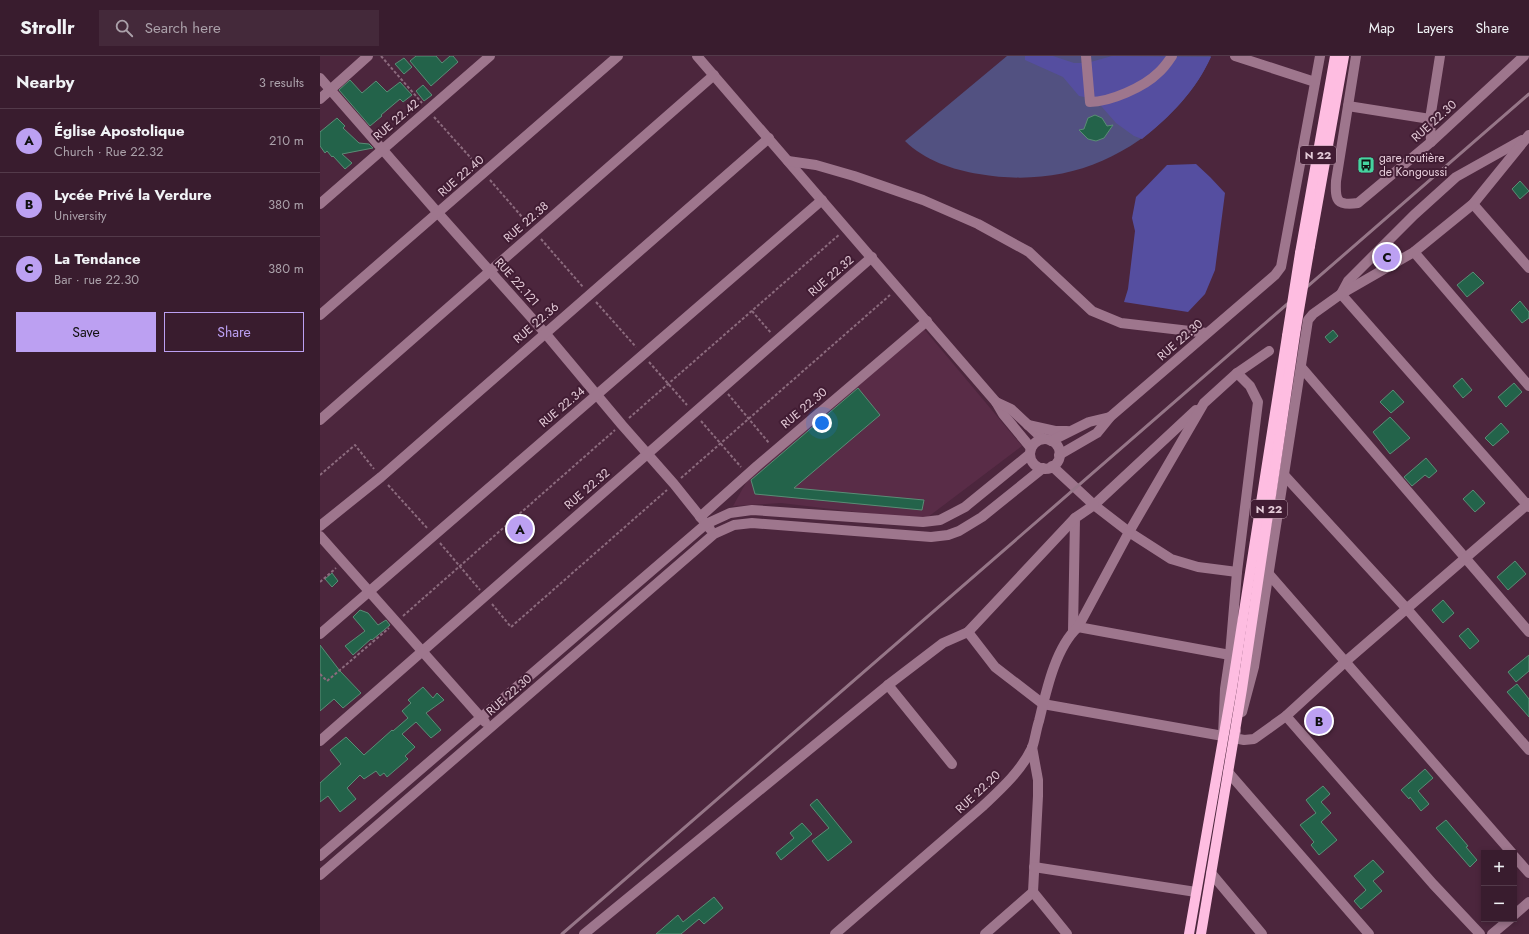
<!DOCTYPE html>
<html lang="en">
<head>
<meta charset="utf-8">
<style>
  body { margin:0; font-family:Jost,sans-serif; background:#44293a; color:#f1f3f6 }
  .controls { position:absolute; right:12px; bottom:12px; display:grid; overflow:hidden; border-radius:0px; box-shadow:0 2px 6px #0003 }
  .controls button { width:36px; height:36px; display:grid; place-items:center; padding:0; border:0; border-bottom:1px solid #533a4a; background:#391c2e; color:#f1f3f6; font:20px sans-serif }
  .you { position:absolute; left:502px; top:367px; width:14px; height:14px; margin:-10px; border:3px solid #fff; border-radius:50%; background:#1a73e8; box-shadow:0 0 0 6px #1a73e833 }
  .badge { display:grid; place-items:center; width:26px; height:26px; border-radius:50%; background:#bca0f2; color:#111; font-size:13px; font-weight:700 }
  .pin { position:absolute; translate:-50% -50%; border:2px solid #fff; box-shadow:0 1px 4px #0006 }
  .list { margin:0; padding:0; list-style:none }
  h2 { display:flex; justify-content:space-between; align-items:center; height:52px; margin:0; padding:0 16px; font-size:17px }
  h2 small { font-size:13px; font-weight:400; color:#aba1aa }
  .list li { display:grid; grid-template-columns:26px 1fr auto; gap:12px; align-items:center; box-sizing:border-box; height:64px; padding:0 16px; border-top:1px solid #533a4a }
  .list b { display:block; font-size:15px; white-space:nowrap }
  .list p { margin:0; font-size:13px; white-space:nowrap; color:#aba1aa }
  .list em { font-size:13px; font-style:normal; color:#aba1aa }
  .actions { display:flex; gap:8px; padding:12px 16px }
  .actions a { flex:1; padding:9px 0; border:1px solid #bca0f2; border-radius:0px; text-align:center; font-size:14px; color:#bca0f2 }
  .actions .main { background:#bca0f2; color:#111 }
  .icon { flex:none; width:22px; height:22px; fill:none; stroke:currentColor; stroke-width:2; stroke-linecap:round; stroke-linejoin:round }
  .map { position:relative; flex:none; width:1209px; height:878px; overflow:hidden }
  header { display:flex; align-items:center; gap:24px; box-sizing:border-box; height:56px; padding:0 20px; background:#391c2e; border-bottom:1px solid #533a4a }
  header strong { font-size:19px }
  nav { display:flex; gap:22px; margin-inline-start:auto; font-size:14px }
  .search { width:280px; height:36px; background:#44293a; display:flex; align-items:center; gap:10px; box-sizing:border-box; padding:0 14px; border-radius:0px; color:#aba1aa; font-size:15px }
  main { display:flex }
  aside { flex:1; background:#391c2e }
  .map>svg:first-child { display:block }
</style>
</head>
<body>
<header>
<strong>Strollr</strong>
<div class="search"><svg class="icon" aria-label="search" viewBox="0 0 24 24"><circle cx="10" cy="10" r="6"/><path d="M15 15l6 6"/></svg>Search here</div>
<nav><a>Map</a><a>Layers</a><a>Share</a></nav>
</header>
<main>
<aside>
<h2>Nearby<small>3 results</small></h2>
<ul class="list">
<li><span class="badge">A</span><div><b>Église Apostolique</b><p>Church · Rue 22.32</p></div><em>210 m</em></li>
<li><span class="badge">B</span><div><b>Lycée Privé la Verdure</b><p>University</p></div><em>380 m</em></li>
<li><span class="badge">C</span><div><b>La Tendance</b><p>Bar · rue 22.30</p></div><em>380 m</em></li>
</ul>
<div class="actions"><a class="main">Save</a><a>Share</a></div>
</aside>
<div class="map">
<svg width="1209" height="878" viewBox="0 0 1209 878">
  <rect width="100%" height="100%" fill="#4c263d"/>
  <g fill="#592c47">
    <polygon points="604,273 702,390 604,464 461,447 413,450 428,423"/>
    <polygon points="1005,650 1016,662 991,680 982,669"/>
  </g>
  <path fill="#525181" d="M687 0H891C882 21 869 39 853 55 801 109 733 131 659 118 633 114 604 104 585 85Z"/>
  <g fill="#554ea0">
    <path d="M705 0H733L754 7H767L792 0 891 1C876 34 850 61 822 83L814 80 796 67 775 43 759 40 743 21 705 4Z"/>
    <polygon points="876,108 890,121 905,137 895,214 885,238 868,256 804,246 808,233 815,175 812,162 816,141 847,109"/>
  </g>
  <g fill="#23634a" stroke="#5a8d76">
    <polygon points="96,0 116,0 122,7 130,0 133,0 138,6 111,30 90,5"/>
    <polygon points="84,2 92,11 84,18 75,8"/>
    <polygon points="30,24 42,37 56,25 67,36 80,26 92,39 83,46 80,43 61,59 62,60 50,70 19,34"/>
    <polygon points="103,29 112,39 104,45 96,35"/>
    <polygon points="775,59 782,62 787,70 793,69 784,82 776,85 768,83 759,74 764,73 768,62"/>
    <polygon points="17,62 25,70 23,72 39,87 49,88 53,92 22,98 32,107 25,113 13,100 12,101 7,95 5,97 0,90 0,76"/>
    <polygon points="1200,125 1209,135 1200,143 1192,133"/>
    <polygon points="1153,216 1164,227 1147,241 1137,229"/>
    <polygon points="1200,245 1209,256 1209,262 1202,267 1191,254"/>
    <polygon points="1013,274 1018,280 1010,287 1005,281"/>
    <polygon points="1142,322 1152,334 1143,342 1133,330"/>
    <polygon points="1194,327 1202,336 1186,351 1178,341"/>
    <polygon points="538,332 560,359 474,432 604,444 602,454 435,438 431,424"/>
    <polygon points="1073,334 1084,346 1071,357 1060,346"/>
    <polygon points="1070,361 1090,382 1070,398 1053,376"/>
    <polygon points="1181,367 1189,376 1173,390 1165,382"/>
    <polygon points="1106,402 1117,415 1109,422 1105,419 1092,430 1084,421"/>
    <polygon points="1153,434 1165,447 1155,456 1143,443"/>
    <polygon points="1195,505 1206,518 1188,534 1177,521"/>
    <polygon points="12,517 18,525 12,531 5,523"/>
    <polygon points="1123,544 1134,557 1123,567 1112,554"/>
    <polygon points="40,554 48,557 58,569 66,564 70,569 52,584 51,583 33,599 25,590 45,575 33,561"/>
    <polygon points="1148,572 1159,585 1150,593 1139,580"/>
    <polygon points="0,589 20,615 41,637 23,652 14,643 0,655"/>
    <polygon points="1209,599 1209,615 1196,626 1188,616"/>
    <polygon points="1197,628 1209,643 1209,661 1187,636"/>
    <polygon points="103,631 113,642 117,637 124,644 106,657 121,674 111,682 96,666 82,678 95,691 85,700 88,703 67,721 64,717 60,720 56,715 44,723 40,719 27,732 36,743 20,756 8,740 0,746 0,727 21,708 10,694 26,681 44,699 72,674 73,675 88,662 82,655 91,647 88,644"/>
    <polygon points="1105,713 1113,722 1098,735 1109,748 1101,755 1090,741 1089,743 1081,734"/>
    <polygon points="1003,730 1010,738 1001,746 1011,757 1001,766 1017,784 999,799 991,789 994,786 980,769 996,757 986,744"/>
    <polygon points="497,743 532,786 508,805 492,785 509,772 490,749"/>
    <polygon points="1126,764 1148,790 1146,791 1157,804 1150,811 1116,772"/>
    <polygon points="482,767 492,778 461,804 456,797 474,782 470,777"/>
    <polygon points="1053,804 1064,816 1053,825 1062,835 1041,853 1034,845 1046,834 1034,820"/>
    <polygon points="394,841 403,852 384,868 379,863 361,878 336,878 358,859 363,866"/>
  </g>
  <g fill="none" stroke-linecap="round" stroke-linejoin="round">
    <g stroke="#8c6b7e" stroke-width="2" stroke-dasharray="3 2" stroke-linecap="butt">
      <polyline points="61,0 102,47"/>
      <polyline points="114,61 158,110"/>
      <polyline points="170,124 209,169"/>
      <polyline points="221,183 263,231"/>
      <polyline points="276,246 316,291"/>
      <polyline points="432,255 451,277"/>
      <polyline points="329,306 367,349"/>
      <polyline points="408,338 449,387"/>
      <polyline points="309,362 520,178"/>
      <polyline points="381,365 421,411"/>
      <polyline points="0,419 35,389 54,413"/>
      <polyline points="361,422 570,239"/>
      <polyline points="68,429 108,473"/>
      <polyline points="120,487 160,534"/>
      <polyline points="0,526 16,512"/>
      <polyline points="172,548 191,571 347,434"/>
      <polyline points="83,560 295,374"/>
      <polyline points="0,618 7,625 69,572"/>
    </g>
    <g stroke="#9e768d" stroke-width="10">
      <polyline points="377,0 676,346 683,358 711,392"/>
      <path d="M766 0 770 46C790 46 824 31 838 17 844 12 848 6 852 0"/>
      <polyline points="915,0 995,26"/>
      <path d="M1036 0 1016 125C1015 145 1017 150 1038 147L1111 86 1204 0"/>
      <polyline points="0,22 118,157 225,277 302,369 354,428 390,473"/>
      <polyline points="0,43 48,0"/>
      <polyline points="1028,50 1110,63"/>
      <polyline points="1202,84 1136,121 1094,159 1028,225 1021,238 1209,451"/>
      <polyline points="1111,86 1110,63 1120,0"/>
      <polyline points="468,105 496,109 534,120 603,144 658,168 709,196 772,255 801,267 887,277"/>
      <polyline points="0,148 170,0"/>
      <polyline points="1153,148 1209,212"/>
      <polyline points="1094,196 1209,330"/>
      <polyline points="0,259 298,0"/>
      <polyline points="981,311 1209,576"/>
      <polyline points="676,346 691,353 723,383"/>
      <polyline points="876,354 774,449 809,476 851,503 878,511 917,516"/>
      <polyline points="0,364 394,19"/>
      <polyline points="708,369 735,375 747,375"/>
      <circle cx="725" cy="398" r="15"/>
      <polyline points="731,385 769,366 790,361"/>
      <polyline points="739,399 777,377 790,361 955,219 961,211 1000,0"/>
      <polyline points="732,410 774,449 755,462 753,575"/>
      <polyline points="964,419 1087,553 1209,694"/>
      <polyline points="380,461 437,410 607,265"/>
      <polyline points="0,470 61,421 449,82"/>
      <polyline points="0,480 165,666"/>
      <polyline points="948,517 1192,797"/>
      <polyline points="758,571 910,599"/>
      <polyline points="648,576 755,462"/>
      <path d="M0 578C167 432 335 288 502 144"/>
      <polyline points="568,629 632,708"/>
      <polyline points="922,656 934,611 988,264 993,258 1021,238 1094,196 1153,148 1209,79"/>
      <polyline points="966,660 1113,828 1160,878"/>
      <polyline points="916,675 914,682 924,684 934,683 966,660 1025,606 1209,447"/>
      <polyline points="0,685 552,201"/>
      <polyline points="712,691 718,724 718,740 713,836 747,878"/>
      <polyline points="908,716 1049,878"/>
      <polyline points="0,800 386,468 410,457 432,454 603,466 620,464 645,451 710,398"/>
      <polyline points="1194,800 1209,817"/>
      <polyline points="714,811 876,836"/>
      <polyline points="891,817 942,878"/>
      <polyline points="0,819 394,478 414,469 432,467 611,481 628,479 639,475 662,461 723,412"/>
      <polyline points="1194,859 1209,846"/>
      <polyline points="264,878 568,629 623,587 648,576 675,611 723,648 903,680 905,633 910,599 917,516 938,346 930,330 917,317"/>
      <path d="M515 878 663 750C681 733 701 715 712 692 715 684 716 674 719 665 726 636 735 592 758 571L809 476 884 347 917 317 949 295"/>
      <polyline points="665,878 713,836"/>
      <polyline points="1172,878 1190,863"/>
    </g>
    <g stroke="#febde1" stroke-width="10">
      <polyline points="990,190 1024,0"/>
      <polyline points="980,197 1015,0"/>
      <polyline points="869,878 912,632 967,280"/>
      <polyline points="881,878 922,633 976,272"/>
    </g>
    <polyline stroke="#967688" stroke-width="3" points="242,878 1209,38"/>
    <g stroke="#febde1" stroke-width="10">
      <polyline points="976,272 990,190"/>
      <polyline points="967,280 980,197"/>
    </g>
  </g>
  <defs>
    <g id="bus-square" transform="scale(0.9)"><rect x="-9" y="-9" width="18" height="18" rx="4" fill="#45d49f" stroke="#411c33"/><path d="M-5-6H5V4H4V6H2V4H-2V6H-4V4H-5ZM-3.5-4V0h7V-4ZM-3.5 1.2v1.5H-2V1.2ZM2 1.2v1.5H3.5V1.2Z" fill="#111"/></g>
  </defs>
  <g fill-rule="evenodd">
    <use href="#bus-square" x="1046" y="109"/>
  </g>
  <g text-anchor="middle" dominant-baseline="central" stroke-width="4" stroke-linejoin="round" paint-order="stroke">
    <g fill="#411c33" stroke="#b497a7" stroke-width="1">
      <rect x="980" y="90" width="36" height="18" rx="3"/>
      <rect x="931" y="444" width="36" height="18" rx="3"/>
    </g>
    <g font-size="11" font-weight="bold" fill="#e5ccd9">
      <text x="998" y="99">N 22</text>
      <text x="949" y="453">N 22</text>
    </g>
    <g font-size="12" fill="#e5ccd9" stroke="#411c33">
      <text transform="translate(76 64) rotate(-41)">RUE 22.42</text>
      <text transform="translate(1114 65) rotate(-42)">RUE 22.30</text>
      <text transform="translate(141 120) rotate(-41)">RUE 22.40</text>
      <text transform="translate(206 166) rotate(-41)">RUE 22.38</text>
      <text transform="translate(511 220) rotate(-41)">RUE 22.32</text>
      <text transform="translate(197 226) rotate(48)">RUE 22.121</text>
      <text transform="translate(216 267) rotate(-41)">RUE 22.36</text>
      <text transform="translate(860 284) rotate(-41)">RUE 22.30</text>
      <text transform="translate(242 351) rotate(-40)">RUE 22.34</text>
      <text transform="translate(484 352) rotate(-40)">RUE 22.30</text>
      <text transform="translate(267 433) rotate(-41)">RUE 22.32</text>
      <text transform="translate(189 639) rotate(-41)">RUE 22.30</text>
      <text transform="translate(658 736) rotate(-43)">RUE 22.20</text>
    </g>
    <g font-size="12" fill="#e5ccd9" stroke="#411c33" text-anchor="start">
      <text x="1059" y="102">gare routière<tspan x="1059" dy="14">de Kongoussi</tspan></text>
    </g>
  </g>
</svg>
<div class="controls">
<button>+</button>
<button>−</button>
</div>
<div class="you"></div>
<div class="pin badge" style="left:200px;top:473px">A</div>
<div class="pin badge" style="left:999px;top:665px">B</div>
<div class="pin badge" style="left:1067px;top:201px">C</div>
</div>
</main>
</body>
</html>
